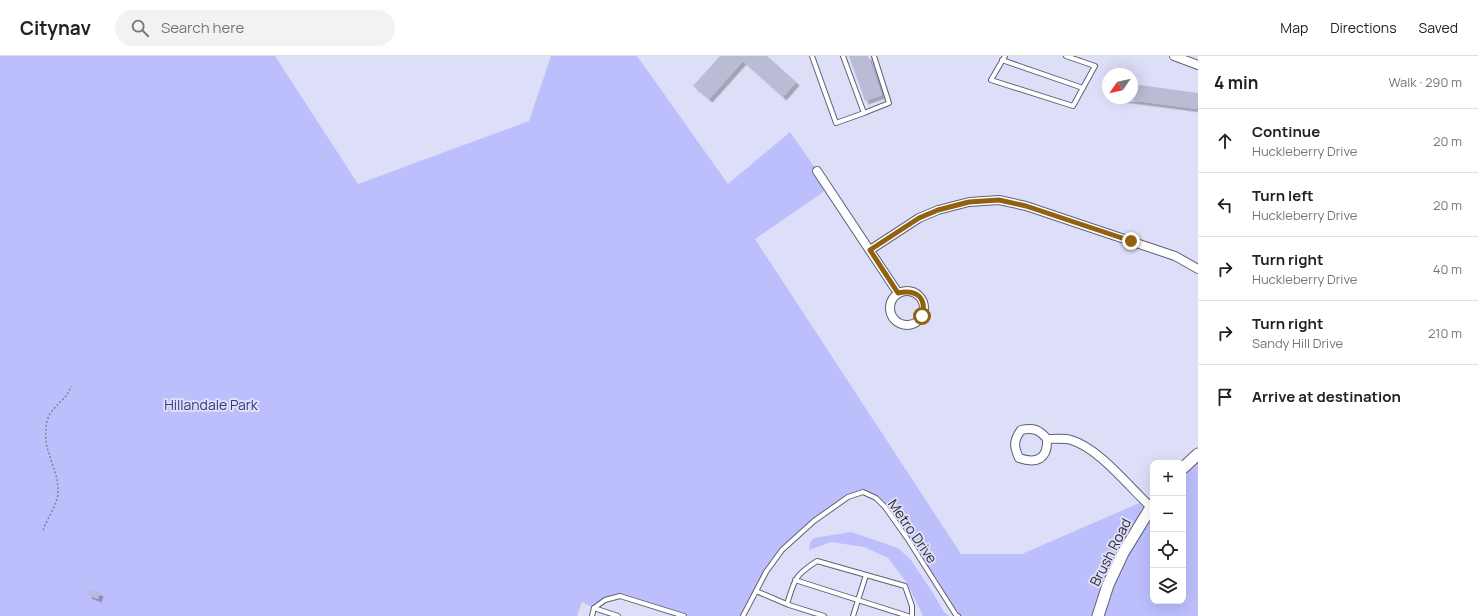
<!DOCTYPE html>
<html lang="en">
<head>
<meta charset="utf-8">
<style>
  body { margin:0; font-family:Manrope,sans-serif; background:#f2f2f2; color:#222 }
  .controls { position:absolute; right:12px; bottom:12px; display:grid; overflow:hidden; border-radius:8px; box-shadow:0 4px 16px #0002 }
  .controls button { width:36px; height:36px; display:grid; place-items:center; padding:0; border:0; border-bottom:1px solid #e0e0e0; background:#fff; color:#222; font:20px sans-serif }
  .compass { position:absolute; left:1102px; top:12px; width:36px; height:36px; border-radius:50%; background:#fff; box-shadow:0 4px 16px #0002; rotate:236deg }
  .stop { position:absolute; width:12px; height:12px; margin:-9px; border:3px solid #91610f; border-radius:50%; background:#fff }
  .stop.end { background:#91610f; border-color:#fff; box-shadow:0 1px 4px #0008 }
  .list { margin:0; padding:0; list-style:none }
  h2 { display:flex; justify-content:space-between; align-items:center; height:52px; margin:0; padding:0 16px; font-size:17px }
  h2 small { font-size:13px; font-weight:400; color:#767676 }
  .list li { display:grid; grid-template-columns:26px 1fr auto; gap:12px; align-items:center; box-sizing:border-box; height:64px; padding:0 16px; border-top:1px solid #e0e0e0 }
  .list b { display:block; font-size:15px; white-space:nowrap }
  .list p { margin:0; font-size:13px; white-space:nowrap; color:#767676 }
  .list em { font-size:13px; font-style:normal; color:#767676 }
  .icon { flex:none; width:22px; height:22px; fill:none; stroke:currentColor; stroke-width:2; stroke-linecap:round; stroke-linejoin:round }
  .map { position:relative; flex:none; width:1198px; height:560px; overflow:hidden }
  header { display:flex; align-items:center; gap:24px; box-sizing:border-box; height:56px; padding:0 20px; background:#fff; border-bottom:1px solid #e0e0e0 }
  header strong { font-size:19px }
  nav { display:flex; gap:22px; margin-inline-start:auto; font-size:14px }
  .search { width:280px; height:36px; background:#f2f2f2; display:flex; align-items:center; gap:10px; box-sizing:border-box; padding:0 14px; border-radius:22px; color:#767676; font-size:15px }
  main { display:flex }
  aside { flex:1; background:#fff }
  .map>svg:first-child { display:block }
</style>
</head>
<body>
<header>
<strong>Citynav</strong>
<div class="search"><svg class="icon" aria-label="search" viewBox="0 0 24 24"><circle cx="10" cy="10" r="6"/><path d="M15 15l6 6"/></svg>Search here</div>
<nav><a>Map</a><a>Directions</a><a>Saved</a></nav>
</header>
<main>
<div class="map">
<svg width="1198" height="560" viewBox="0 0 1198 560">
  <defs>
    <filter id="shadow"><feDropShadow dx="3.5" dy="3.5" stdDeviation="0" flood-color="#0004"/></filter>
  </defs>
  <rect width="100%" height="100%" fill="#dddef7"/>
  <g fill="#bdbffd">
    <polygon points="0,0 275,0 358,128 529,65 551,0 637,0 728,128 790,76 829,132 755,183 961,498 1022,498 1144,445 1153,448 1153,545 1183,545 1183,412 1198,397 1198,560 958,560 907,482 876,442 863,436 848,441 814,465 782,494 766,516 743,560 684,560 620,540 605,544 594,552 582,546 577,560 0,560"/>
    <polygon points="851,476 898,492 911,504 933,537 944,556 949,560 923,560 907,527 888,502 864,491 831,486 809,494 810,487 814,482"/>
  </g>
  <g fill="#babbd4" filter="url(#shadow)">
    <polygon points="720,0 767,0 796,26 783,41 743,5 709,43 693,30"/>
    <polygon points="849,0 868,0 882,39 865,45"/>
    <polygon points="1132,28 1198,37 1198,53 1121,43 1132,42"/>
    <polygon points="90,533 100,537 98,543 88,539"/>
  </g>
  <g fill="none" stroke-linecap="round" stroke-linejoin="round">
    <g stroke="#606176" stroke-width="6">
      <g id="lane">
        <polyline points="812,0 836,67 864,57"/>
        <polyline points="843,0 864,57 889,47 874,0"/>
        <polyline points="1005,0 991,24 1073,50 1095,10 1066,0"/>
        <polyline points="1002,4 1083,32"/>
        <polyline points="795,524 908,560"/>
        <polyline points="756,535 789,549 824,560"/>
        <path d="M787 548C795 523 794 520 817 505L905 530 912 550V560"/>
        <polyline points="594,552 618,560"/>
        <polyline points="592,560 594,552 605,544 620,540 684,560"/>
        <polyline points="743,560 766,516 782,494 814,465 848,441 863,436 876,442 885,451 907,482 956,559 958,560"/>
        <polyline points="853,560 866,519"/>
      </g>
    </g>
    <g stroke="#606176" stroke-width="10">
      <g id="street">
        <polyline points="1174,0 1198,9"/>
        <polyline points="817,115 898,237"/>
        <polyline points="870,194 919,162 938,154 969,146 999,144 1026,150 1175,200 1198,213"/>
        <circle cx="907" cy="252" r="17"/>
        <path d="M1047 383C1048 403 1037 408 1019 402 1014 391 1013 385 1021 374 1033 371 1040 374 1047 383 1055 383 1064 382 1071 384 1099 392 1129 431 1151 451"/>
      </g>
    </g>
    <g stroke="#606176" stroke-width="13">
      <g id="secondary">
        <polyline points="1183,412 1198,398"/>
        <polyline points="1098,560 1108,529 1123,497 1153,448"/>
      </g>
    </g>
    <path stroke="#818293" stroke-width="1.5" stroke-dasharray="2 2" stroke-linecap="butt" d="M43 474C47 464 54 453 57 443 63 420 43 398 46 374 46 367 48 359 53 354 60 344 67 343 71 330"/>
    <use href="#lane" stroke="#fff" stroke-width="4"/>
    <use href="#street" stroke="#fff" stroke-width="8"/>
    <use href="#secondary" stroke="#fff" stroke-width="11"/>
  </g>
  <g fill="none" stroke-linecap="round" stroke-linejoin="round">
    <path stroke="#91610f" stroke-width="5" d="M922 260C927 242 917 233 898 237L870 194 919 162 938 154 969 146 999 144 1026 150 1131 185"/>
  </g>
  <g text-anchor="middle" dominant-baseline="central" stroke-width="4" stroke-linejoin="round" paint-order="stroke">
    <g font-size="14" fill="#3c3581" stroke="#dddef7">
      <text x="211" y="348">Hillandale Park</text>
    </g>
    <g font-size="14" fill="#2a2b34" stroke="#dddef7">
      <text transform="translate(913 475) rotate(55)">Metro Drive</text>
      <text transform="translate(1110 496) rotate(-63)">Brush Road</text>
    </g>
  </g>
</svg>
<div class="controls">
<button>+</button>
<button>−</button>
<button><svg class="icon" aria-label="locate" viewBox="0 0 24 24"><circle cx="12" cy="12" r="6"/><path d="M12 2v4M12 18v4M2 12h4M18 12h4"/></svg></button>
<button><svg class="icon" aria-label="layers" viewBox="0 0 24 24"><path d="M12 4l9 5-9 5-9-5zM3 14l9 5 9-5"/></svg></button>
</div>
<svg class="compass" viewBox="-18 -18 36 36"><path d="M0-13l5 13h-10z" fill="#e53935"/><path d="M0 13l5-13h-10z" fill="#767676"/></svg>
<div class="stop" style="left:922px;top:260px"></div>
<div class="stop end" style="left:1131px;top:185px"></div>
</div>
<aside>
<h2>4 min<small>Walk · 290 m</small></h2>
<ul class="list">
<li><svg class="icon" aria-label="ahead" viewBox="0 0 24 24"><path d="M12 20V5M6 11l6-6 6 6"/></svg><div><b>Continue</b><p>Huckleberry Drive</p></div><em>20 m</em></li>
<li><svg class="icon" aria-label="left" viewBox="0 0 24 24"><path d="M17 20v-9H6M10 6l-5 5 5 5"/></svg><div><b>Turn left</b><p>Huckleberry Drive</p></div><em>20 m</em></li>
<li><svg class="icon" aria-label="right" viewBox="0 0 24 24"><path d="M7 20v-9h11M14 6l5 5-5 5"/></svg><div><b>Turn right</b><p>Huckleberry Drive</p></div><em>40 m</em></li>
<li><svg class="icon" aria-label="right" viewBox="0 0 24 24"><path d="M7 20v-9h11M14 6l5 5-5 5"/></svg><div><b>Turn right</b><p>Sandy Hill Drive</p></div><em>210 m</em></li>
<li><svg class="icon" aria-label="arrive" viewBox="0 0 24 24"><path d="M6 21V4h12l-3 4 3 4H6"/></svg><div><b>Arrive at destination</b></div></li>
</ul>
</aside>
</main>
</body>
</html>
